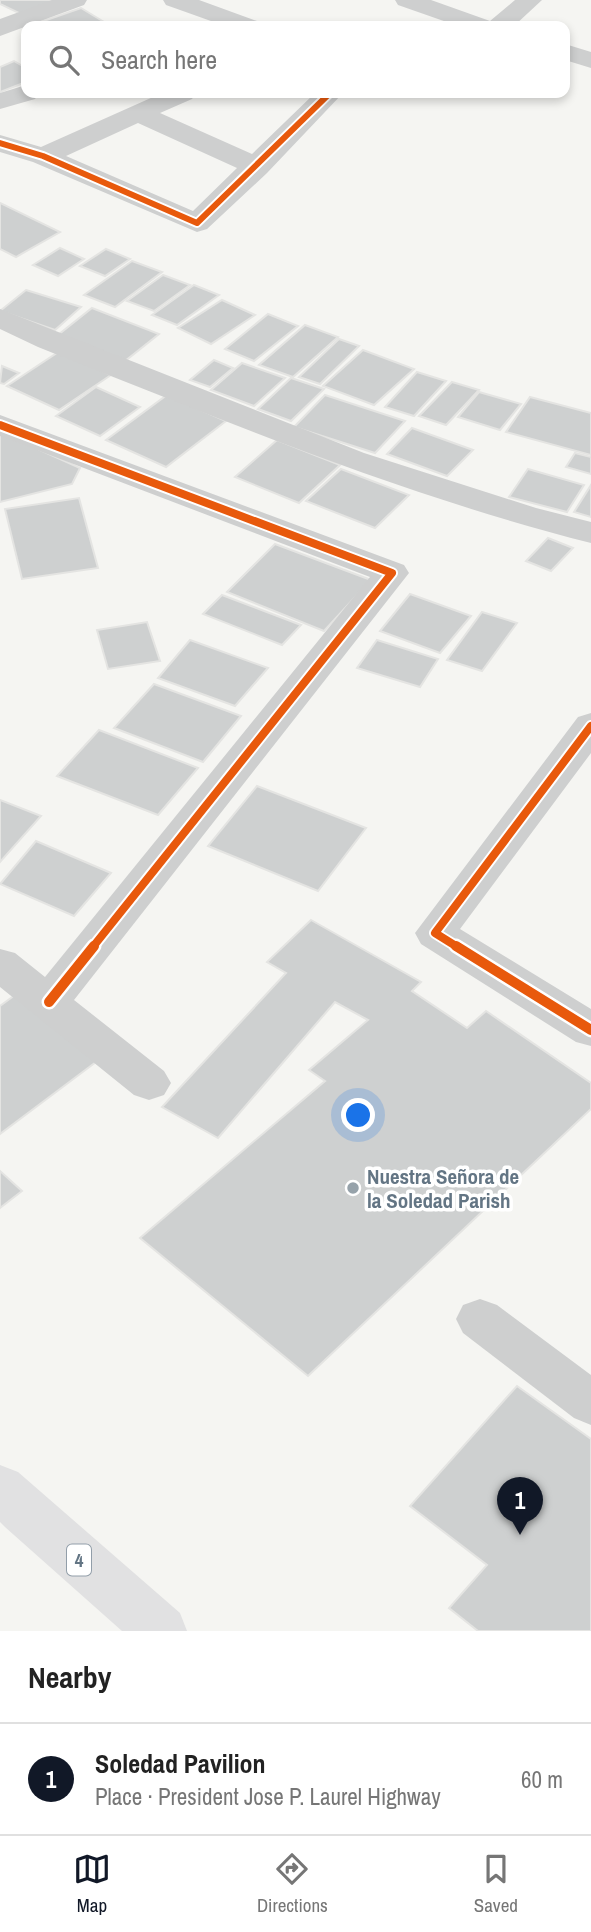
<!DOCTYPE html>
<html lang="en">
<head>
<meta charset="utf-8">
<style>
  body { margin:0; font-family:"Archivo Narrow",sans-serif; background:#f2f2f2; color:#222 }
  .you { position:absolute; left:359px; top:1116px; width:24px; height:24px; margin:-18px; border:5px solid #fff; border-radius:50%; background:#1a73e8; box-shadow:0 0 0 10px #1a73e833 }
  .badge { display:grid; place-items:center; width:46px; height:46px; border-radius:50%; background:#111827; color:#fff; font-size:23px; font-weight:700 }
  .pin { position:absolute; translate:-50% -58px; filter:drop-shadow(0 2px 4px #0008) }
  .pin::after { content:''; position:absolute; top:37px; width:24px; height:21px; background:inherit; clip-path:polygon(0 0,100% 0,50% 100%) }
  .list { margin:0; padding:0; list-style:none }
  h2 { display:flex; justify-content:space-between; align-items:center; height:91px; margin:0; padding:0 28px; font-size:30px }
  h2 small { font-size:23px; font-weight:400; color:#767676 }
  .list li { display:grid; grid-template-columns:46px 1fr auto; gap:21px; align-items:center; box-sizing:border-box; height:112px; padding:0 28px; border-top:2px solid #e0e0e0 }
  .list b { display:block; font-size:26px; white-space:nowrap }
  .list p { margin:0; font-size:23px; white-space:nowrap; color:#767676 }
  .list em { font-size:23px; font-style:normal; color:#767676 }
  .icon { flex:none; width:38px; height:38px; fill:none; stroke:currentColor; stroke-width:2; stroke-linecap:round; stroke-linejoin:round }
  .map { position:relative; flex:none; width:591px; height:1631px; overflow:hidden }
  .search { position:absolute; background:#fff; box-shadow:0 4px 10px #0003; left:21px; right:21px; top:21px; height:77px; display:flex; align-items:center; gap:18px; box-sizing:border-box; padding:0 24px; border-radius:14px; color:#767676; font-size:26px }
  .sheet { height:203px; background:#fff }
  nav { display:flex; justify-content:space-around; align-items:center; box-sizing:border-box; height:98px; border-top:2px solid #e0e0e0; background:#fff; font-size:19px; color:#767676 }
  nav a { display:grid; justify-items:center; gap:4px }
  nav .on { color:#111827 }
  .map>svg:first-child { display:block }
</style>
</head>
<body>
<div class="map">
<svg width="591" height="1631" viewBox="0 0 591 1631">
  <rect width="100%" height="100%" fill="#f5f5f2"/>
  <g fill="#ced0d0" stroke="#e4e4e2" stroke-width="2">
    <polygon points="0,0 51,0 57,3 25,16 0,4"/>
    <polygon points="81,8 109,25 29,26"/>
    <polygon points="14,61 26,68 26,82 0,92 0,67"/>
    <polygon points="0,203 60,232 16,257 0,249"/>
    <polygon points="60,248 84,259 58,276 33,265"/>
    <polygon points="106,249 130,259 105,276 80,266"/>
    <polygon points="132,261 162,272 115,307 84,295"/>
    <polygon points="163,275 190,285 154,311 127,301"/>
    <polygon points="194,285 219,295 177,325 152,315"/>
    <polygon points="26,290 81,307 55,330 0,311"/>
    <polygon points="222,300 255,315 211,344 178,328"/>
    <polygon points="92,308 159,334 125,361 58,335"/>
    <polygon points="268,314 298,326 254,361 225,349"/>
    <polygon points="305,325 338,337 293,377 259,365"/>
    <polygon points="339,339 359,346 320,384 299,377"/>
    <polygon points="363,350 414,369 374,405 323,386"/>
    <polygon points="60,351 111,375 59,410 7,386"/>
    <polygon points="214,360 233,368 210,387 190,380"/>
    <polygon points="242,363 285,378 254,406 211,390"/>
    <polygon points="2,366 19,373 4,384 0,383"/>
    <polygon points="417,372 446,381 414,416 385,407"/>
    <polygon points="291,378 324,389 291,421 258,409"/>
    <polygon points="452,382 479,390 446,425 419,416"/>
    <polygon points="96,387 140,407 100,436 56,416"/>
    <polygon points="479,392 521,404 500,430 458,417"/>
    <polygon points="167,395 226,421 166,467 106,440"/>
    <polygon points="325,395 405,421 375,453 294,427"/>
    <polygon points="530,397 591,413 591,455 506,432"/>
    <polygon points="412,428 473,450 447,476 387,454"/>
    <polygon points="0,432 80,468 72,484 0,502"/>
    <polygon points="277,440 340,465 299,503 235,477"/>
    <polygon points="575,453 591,457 591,474 566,467"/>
    <polygon points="341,469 409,495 375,528 306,501"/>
    <polygon points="528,469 584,485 567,512 509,497"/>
    <polygon points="591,485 591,517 574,512"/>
    <polygon points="79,498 98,568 22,579 5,509"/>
    <polygon points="548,538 573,548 551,571 526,561"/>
    <polygon points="275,544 371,580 324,631 227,592"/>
    <polygon points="410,594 471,616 440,653 380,631"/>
    <polygon points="222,595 301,625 282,645 203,614"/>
    <polygon points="482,612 517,623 482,671 447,660"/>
    <polygon points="147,622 160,661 108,669 97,630"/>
    <polygon points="190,640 268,668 235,706 158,678"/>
    <polygon points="377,640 438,659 420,687 357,668"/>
    <polygon points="154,684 241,716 203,762 114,728"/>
    <polygon points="99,730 198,768 158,815 57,776"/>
    <polygon points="257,786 366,828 318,891 208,846"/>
    <polygon points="0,800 41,816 0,862"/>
    <polygon points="36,841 111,873 74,916 0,884"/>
    <polygon points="311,920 421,982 412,991 467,1028 486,1011 591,1083 591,1109 308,1376 140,1238 325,1081 309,1070 368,1020 335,1002 218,1138 162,1107 286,973 267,962"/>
    <polygon points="15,995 96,1062 0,1134 0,1006"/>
    <polygon points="0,1171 22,1191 0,1208"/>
    <polygon points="517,1386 591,1439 591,1631 478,1631 449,1608 487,1565 410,1506"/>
  </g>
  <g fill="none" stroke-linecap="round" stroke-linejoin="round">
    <g fill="#cecfcf" fill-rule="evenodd">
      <polygon points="52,0 87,0 84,5 0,36 0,19"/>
      <polygon points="163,0 199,0 257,21 261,26 225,26 166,5"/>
      <polygon points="395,0 431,0 490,21 515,0 542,0 514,26 458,26 398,5"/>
      <polygon points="565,44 591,52 591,68 565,60"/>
      <polygon points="26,85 26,93 39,93 35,99 0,109 0,93"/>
      <path d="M162 93H196L192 99 160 113 252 154 315 93H343L267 173 207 229 197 232 33 162 0 152V135L41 147ZM138 123 237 168 193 211 66 156Z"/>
      <path d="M0 309 364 453 536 508 591 522V543C401 495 220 419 38 347L0 329Z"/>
      <polygon points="0,415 404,565 409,573 74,1000 164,1071 171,1083 164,1095 149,1100 134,1095 0,987 0,949 15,953 45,977 370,577 0,436"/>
      <polygon points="591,713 591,753 460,929 591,1009 591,1046 576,1042 421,944 415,933 578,717"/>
      <polygon points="480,1299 497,1305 591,1375 591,1425 574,1418 463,1333 456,1319 463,1305"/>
    </g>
    <polygon fill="#e1e1e2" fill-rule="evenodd" points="0,1465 18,1472 180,1613 187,1631 122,1631 5,1527 0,1522"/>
    <g stroke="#fff" stroke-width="10">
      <polyline id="cycleway-far2" points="0,143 43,156 197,223 330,93"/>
    </g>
    <g stroke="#fff" stroke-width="12">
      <g id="cycleway-far1">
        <polyline points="0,425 392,573 92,948"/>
        <polyline points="459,948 435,933 591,726"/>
      </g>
    </g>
    <g stroke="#fff" stroke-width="15">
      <g id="cycleway">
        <polyline points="456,946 591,1030"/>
        <polyline points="49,1002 94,946"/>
      </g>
    </g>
    <use href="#cycleway-far2" stroke="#e8590c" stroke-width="6"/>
    <use href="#cycleway-far1" stroke="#e8590c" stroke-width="8"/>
    <use href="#cycleway" stroke="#e8590c" stroke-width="10"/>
  </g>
  <circle fill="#96a2aa" stroke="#fff" stroke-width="2.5" cx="353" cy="1188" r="7"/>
  <g text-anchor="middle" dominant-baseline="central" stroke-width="7" stroke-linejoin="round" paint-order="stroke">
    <rect fill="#fff" stroke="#929ea9" stroke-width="2" x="67" y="1544.5" width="24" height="31" rx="5"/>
    <g font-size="19" font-weight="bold" fill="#637584">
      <text x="79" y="1560">4</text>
    </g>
    <g font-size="21" font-weight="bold" fill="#637584" stroke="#fff" text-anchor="start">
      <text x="367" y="1176">Nuestra Señora de<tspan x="367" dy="24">la Soledad Parish</tspan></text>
    </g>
  </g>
</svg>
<div class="you"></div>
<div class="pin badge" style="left:520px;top:1535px">1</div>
<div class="search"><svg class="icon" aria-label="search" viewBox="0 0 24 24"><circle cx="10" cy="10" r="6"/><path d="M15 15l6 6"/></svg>Search here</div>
</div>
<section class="sheet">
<h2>Nearby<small></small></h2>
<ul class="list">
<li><span class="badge">1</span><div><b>Soledad Pavilion</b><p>Place · President Jose P. Laurel Highway</p></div><em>60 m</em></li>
</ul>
</section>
<nav>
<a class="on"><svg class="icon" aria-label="map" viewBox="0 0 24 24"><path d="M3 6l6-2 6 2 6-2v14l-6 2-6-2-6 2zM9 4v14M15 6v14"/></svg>Map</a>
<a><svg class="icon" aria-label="directions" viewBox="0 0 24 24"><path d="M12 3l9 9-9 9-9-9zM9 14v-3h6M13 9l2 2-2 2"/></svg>Directions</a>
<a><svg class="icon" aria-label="saved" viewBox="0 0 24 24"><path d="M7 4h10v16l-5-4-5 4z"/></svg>Saved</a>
</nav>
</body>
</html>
